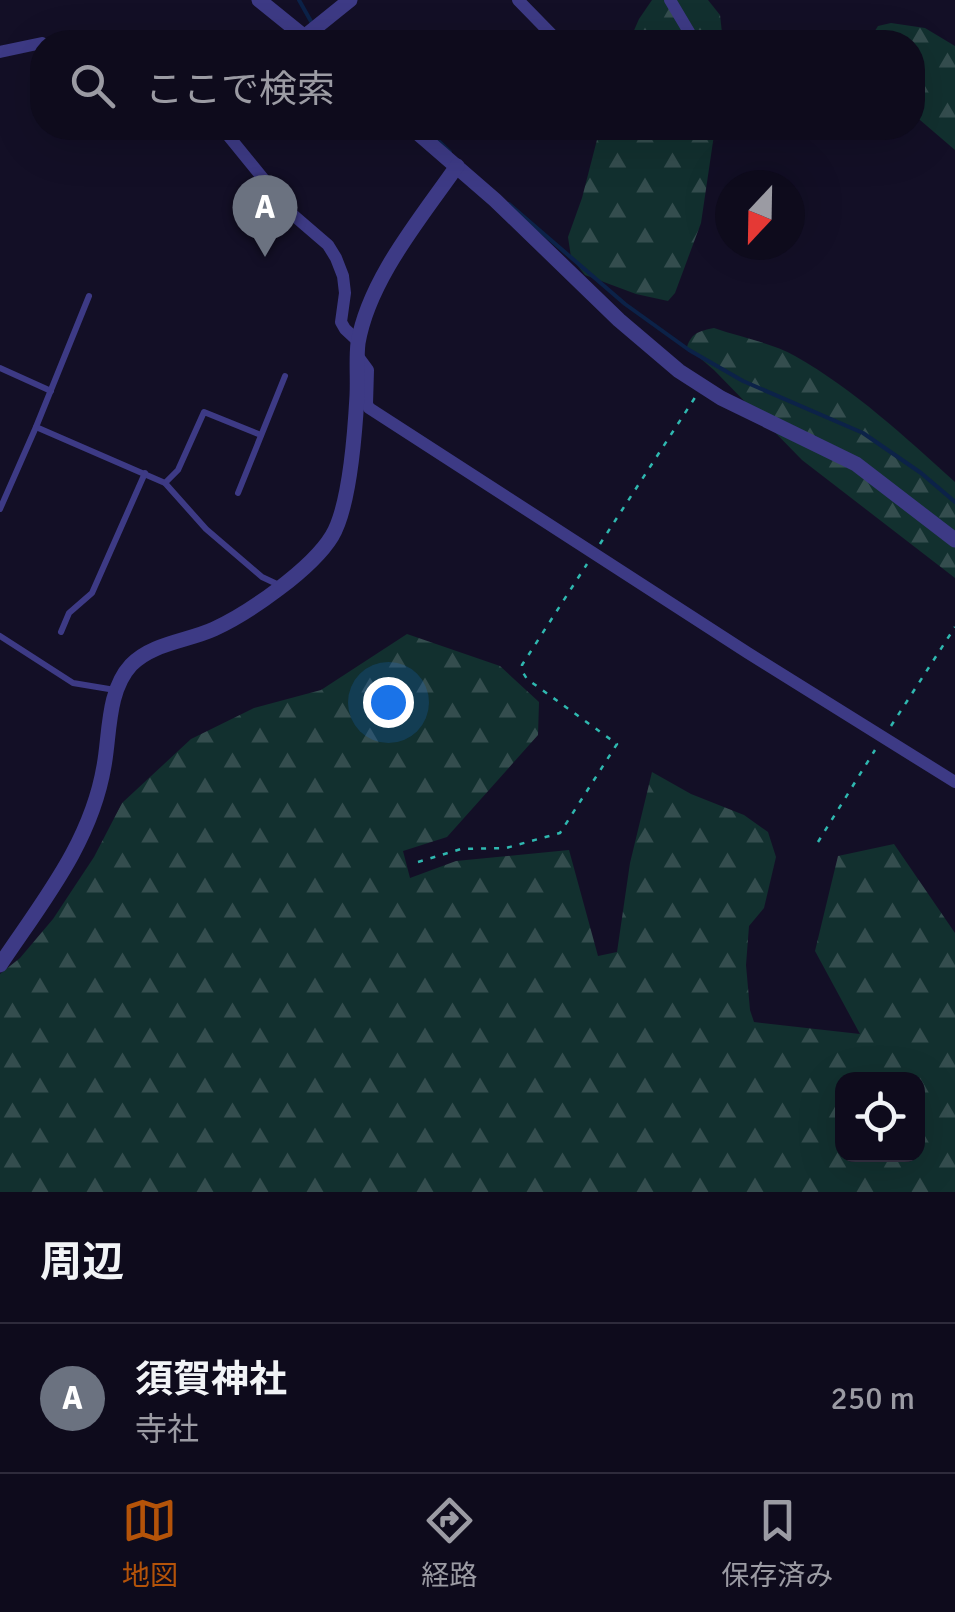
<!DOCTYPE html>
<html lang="ja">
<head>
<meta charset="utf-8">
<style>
  body { margin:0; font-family:Signika,"Noto Sans JP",sans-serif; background:#1c1929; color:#f1f3f6 }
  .controls { position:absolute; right:30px; bottom:30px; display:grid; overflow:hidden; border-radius:20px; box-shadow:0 10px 40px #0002 }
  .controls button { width:90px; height:90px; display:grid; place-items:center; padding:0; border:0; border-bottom:2px solid #2e2b3b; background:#0e0b1c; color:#f1f3f6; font:50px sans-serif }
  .compass { position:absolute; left:715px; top:170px; width:90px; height:90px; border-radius:50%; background:#0e0b1c; box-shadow:0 10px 40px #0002; rotate:202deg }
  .you { position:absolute; left:388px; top:702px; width:35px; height:35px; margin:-25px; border:8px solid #fff; border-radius:50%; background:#1a73e8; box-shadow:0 0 0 15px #1a73e833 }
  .badge { display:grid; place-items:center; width:65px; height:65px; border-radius:50%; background:#b45309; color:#fff; font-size:32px; font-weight:700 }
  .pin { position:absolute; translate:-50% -82px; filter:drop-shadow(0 2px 5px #0008) }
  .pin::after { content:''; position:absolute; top:52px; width:35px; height:30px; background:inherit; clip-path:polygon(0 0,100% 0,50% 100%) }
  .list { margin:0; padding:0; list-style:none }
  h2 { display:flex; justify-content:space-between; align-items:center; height:130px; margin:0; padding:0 40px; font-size:42px }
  h2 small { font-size:32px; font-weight:400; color:#9b9ba3 }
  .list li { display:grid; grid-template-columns:65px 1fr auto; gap:30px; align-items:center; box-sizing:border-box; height:150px; padding:0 40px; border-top:2px solid #2e2b3b }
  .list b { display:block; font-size:38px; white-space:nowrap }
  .list p { margin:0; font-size:32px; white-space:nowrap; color:#9b9ba3 }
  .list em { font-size:32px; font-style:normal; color:#9b9ba3 }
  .icon { flex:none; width:55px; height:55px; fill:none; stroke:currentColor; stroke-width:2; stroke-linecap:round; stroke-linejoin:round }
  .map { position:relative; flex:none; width:955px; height:1192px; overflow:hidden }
  .search { position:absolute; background:#0e0b1c; box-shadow:0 10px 40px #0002; left:30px; right:30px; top:30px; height:110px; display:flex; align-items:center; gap:25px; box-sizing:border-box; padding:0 35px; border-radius:40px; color:#9b9ba3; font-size:38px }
  .sheet { height:280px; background:#0e0b1c }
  nav { display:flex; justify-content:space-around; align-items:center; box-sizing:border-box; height:140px; border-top:2px solid #2e2b3b; background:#0e0b1c; font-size:28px; color:#9b9ba3 }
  nav a { display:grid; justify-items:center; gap:5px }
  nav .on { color:#b45309 }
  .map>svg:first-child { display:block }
</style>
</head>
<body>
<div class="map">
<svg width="955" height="1192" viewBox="0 0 955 1192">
  <defs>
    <pattern id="forest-firs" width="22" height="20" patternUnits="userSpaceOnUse" patternTransform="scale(2.5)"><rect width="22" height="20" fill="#12302f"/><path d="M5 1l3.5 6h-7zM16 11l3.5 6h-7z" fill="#344d4e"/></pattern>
  </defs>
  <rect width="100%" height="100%" fill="#130f26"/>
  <g fill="url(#forest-firs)" fill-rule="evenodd">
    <polygon points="652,0 708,0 720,15 723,42 629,42 639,19"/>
    <polygon points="891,23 925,28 955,46 955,150 913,114 912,42 868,42 878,26"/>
    <polygon points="600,128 715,128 701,223 675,293 668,301 636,294 585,275 571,257 568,237 582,198"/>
    <path d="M714 328C740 337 772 343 795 356 855 390 905 437 955 482V578L802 460 714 370 687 347C692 332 700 331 714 328Z"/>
    <path d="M407 634 500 666 539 702 538 735 447 837 403 851 410 878 456 861 569 850 598 956 617 952 630 863 652 772 691 794 744 815 768 832 776 857 764 908 749 926 746 965 750 1010 754 1022 860 1034 815 951 838 856 894 844 955 933V1192H0V974L20 958 53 919 94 857 122 803 191 739 254 708 321 690ZM842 1080H918V1154H842Z"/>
  </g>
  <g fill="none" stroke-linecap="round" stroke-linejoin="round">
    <g stroke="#0c2248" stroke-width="4">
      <polyline points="299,0 313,25"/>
      <polyline points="318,32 330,42"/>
      <polyline points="425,128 450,152"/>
      <polyline points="509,204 625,304 689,350 743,381 863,433 921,473 955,502"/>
    </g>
    <g stroke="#2fb8b0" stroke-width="2.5" stroke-dasharray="5 8" stroke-linecap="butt">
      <polyline points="600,544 696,396"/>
      <polyline points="891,726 955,627"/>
      <polyline points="818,842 875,750"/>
      <polyline points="418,862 461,849 506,848 560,833 617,744 527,679 522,671 522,665 587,564"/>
    </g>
    <g stroke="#3d3a85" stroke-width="6">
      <polyline points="0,368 51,391"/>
      <polyline points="36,427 165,483 206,529 262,577 279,585"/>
      <polyline points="165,483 178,470 204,412 261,435"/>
      <polyline points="238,493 285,376"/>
      <polyline points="0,509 36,427 89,296"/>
      <polyline points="61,632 69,613 92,593 145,473"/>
      <polyline points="0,636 73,683 115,690"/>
    </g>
    <g stroke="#3d3a85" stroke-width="12">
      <polyline points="518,0 559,42"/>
      <polyline points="670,0 695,42"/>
      <polyline points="0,52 42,43"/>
      <polyline points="222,128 292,214 328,245 336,258 343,276 345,293 341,322 345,329 359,342"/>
      <polyline points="357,355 368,370 367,404 369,408 748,653 955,782"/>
    </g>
    <g stroke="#3d3a85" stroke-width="15">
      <polyline points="259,0 311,42"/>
      <polyline points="304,37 350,0"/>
      <polyline points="412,128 495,200 619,320 679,371 721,398 856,464 955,540"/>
      <path d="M0 965C42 902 91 843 104 766 110 734 107 691 131 665 152 643 188 641 214 629 249 613 312 569 332 536 350 506 355 432 357 396 358 378 356 360 358 343 369 279 421 218 457 166"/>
    </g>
  </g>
</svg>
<div class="controls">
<button><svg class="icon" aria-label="locate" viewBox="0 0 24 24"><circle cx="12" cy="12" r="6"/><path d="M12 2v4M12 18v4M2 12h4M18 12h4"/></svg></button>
</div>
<svg class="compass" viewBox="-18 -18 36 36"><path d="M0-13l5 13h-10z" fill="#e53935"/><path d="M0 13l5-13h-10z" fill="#9b9ba3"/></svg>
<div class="you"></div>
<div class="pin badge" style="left:265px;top:257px;background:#6b7280">A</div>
<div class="search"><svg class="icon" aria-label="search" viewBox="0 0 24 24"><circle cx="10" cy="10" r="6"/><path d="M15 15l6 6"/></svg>ここで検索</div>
</div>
<section class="sheet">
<h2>周辺<small></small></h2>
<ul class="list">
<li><span class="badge" style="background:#6b7280">A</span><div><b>須賀神社</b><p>寺社</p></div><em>250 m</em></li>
</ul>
</section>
<nav>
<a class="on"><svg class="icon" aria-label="map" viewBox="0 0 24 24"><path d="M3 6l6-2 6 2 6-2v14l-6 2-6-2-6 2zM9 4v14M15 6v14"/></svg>地図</a>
<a><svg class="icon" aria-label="directions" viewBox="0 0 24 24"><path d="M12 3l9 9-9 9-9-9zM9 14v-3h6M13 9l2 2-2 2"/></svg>経路</a>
<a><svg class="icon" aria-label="saved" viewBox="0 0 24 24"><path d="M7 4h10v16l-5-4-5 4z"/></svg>保存済み</a>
</nav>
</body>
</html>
